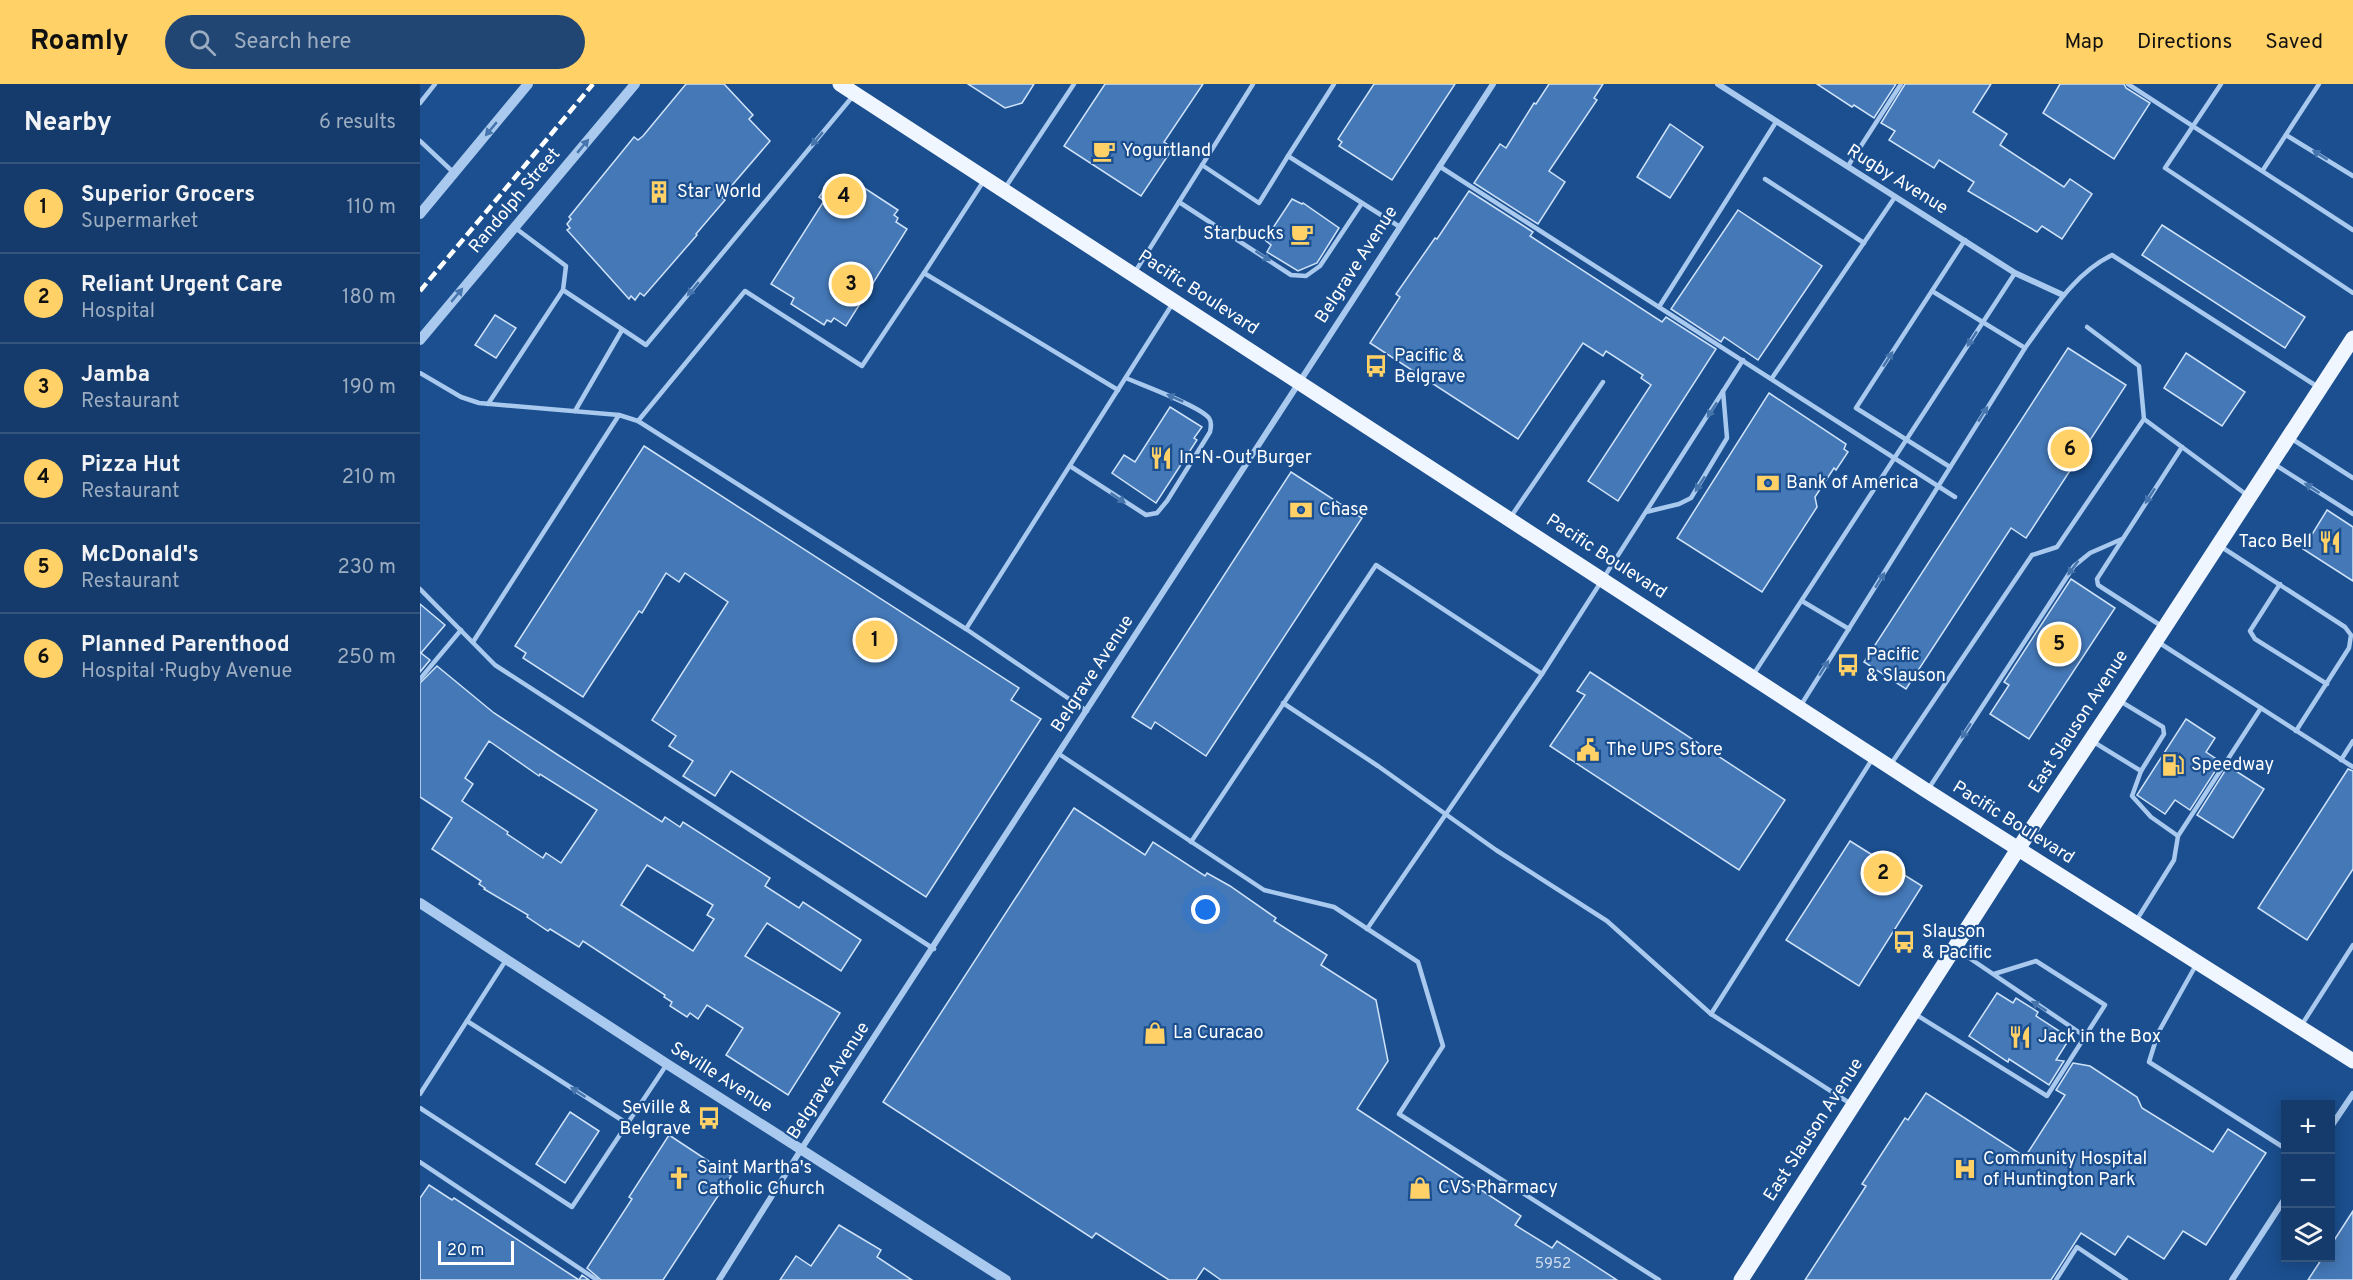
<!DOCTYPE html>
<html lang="en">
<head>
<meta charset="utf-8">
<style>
  body { margin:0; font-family:Overpass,sans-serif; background:#214673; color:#f1f3f6 }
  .controls { position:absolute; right:18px; bottom:18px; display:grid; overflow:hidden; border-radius:0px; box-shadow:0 3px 15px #0003 }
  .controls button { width:54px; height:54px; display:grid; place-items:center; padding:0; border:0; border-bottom:2px solid #33557e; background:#143b6b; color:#f1f3f6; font:30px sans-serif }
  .scale { position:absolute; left:18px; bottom:15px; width:76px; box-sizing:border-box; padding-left:6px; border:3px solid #fff; border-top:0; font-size:16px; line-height:21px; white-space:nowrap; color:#fff; -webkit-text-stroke:4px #1b4f8f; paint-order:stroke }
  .you { position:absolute; left:786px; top:826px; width:21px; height:21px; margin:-15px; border:4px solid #fff; border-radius:50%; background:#1a73e8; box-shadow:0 0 0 9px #1a73e833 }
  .badge { display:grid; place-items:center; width:39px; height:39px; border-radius:50%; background:#ffd166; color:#111; font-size:20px; font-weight:700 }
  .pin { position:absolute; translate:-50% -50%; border:3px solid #fff; box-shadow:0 2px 6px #0006 }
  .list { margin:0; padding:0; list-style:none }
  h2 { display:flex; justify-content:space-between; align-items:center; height:78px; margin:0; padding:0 24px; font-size:26px }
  h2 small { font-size:20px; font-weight:400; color:#9dadc1 }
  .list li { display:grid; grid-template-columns:39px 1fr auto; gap:18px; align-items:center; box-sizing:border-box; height:90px; padding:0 24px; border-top:2px solid #33557e }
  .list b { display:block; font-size:22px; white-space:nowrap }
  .list p { margin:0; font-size:20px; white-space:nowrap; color:#9dadc1 }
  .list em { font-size:20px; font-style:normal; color:#9dadc1 }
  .icon { flex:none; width:33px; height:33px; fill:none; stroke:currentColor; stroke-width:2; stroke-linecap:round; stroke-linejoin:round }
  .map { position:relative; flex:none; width:1933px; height:1196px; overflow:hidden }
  header { display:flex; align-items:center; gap:36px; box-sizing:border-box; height:84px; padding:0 30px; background:#ffd166; color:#111 }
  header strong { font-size:28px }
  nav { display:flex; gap:33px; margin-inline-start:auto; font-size:21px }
  .search { width:420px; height:54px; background:#214673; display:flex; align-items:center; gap:15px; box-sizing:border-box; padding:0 21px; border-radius:33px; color:#9dadc1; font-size:22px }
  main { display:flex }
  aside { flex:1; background:#143b6b }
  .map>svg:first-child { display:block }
</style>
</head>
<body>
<header>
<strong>Roamly</strong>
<div class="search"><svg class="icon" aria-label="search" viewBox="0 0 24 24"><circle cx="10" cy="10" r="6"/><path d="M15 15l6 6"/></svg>Search here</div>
<nav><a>Map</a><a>Directions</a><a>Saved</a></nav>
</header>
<main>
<aside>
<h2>Nearby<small>6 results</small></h2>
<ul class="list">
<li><span class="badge">1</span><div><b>Superior Grocers</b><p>Supermarket</p></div><em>110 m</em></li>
<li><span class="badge">2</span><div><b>Reliant Urgent Care</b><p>Hospital</p></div><em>180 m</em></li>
<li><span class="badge">3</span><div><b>Jamba</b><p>Restaurant</p></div><em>190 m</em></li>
<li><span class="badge">4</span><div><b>Pizza Hut</b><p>Restaurant</p></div><em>210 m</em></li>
<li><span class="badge">5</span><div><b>McDonald's</b><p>Restaurant</p></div><em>230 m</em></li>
<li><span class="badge">6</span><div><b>Planned Parenthood</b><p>Hospital · Rugby Avenue</p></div><em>250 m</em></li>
</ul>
</aside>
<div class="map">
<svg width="1933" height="1196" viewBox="0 0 1933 1196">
  <rect width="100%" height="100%" fill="#1b4f8f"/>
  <g fill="#4478b7" stroke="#cfe3fa" stroke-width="1.5" fill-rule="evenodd">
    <polygon points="266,0 304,0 333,31 329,35 350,57 302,113 305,116 276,150 277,151 224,212 220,209 215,216 211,212 209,215 147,146 150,144 147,140 151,135 149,133 214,53 218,56 223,52"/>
    <polygon points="548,0 614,0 602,19 585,24"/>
    <polygon points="685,0 783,0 744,58 753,64 721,112 644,62"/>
    <polygon points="954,0 1035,0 972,96 919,62 922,58 918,55"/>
    <polygon points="1129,0 1183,0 1174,14 1177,16 1129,87 1145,98 1118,140 1054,99 1080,60 1086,64 1114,19 1116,20"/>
    <polygon points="1397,0 1476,0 1454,34 1434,21 1432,23"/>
    <polygon points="1485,0 1571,0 1553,28 1587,50 1580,61 1644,103 1650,95 1672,110 1642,155 1622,142 1617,148 1548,107 1554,98 1519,76 1514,84 1469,56 1475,47 1461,39"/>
    <polygon points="1640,0 1704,0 1706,4 1730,19 1694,75 1623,29"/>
    <polygon points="1250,40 1283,63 1250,114 1217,93"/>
    <polygon points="426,92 478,126 474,131 478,134 476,138 487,145 426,242 414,234 411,238 407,236 404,241 371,220 374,214 351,200 404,117 399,113 411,96 416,99 418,95 422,97"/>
    <polygon points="1049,107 1113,148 1110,152 1242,238 1246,233 1296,265 1198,417 1168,397 1231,301 1221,294 1223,291 1186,267 1183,272 1163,259 1098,355 950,259 980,213 976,210 1015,154 1017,155"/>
    <polygon points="872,115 882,120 883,119 919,144 897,179 878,187 847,168 851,161 845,156"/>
    <polygon points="1318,126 1402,182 1338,276 1304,253 1301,258 1251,225"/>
    <polygon points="1742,141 1885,233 1865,264 1722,171"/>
    <polygon points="75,231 96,244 76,274 55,261"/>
    <polygon points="1648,264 1706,301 1606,454 1591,444 1486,605 1444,578"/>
    <polygon points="1766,269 1825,308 1802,342 1744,304"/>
    <polygon points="1349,309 1426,360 1424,365 1428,368 1416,386 1414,384 1395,413 1397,423 1342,508 1257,454"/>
    <polygon points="750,323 782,343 774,354 777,356 736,419 692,389 704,371 715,378"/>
    <polygon points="224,362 599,604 591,616 621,635 506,813 311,687 295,712 263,692 273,677 249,662 256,652 232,636 308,518 265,489 259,498 246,489 222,529 219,527 163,613 103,574 106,569 95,562"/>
    <polygon points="871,388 942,434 786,672 735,638 731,645 712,633"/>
    <polygon points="1907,426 1933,443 1933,497 1883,465"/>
    <polygon points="1651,495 1695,524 1609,655 1570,630 1589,601 1584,598"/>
    <polygon points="0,520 25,541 1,569 10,576 0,588"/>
    <path d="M17 582 74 629 138 671 242 738 245 733 260 743 263 738 350 794 345 802 379 824 383 818 441 856 421 887 347 839 325 872 420 929 368 1011 306 971 323 944 287 921 278 935 270 929 267 933 250 922 252 918 244 913 245 911 163 857 159 863 130 845 128 847 107 833 108 831 64 805 65 804 59 800 61 797 12 765 32 734 0 713V599ZM69 657 119 692 120 690 177 726 141 779 126 769 123 774 87 750 88 748 42 717 53 700 45 694ZM227 781 293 821 287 831 294 835 273 867 201 821Z"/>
    <polygon points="1170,588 1365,716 1319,786 1130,662 1165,611 1157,607"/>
    <polygon points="1766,635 1795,654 1786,668 1801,678 1770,726 1755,716 1745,730 1717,711"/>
    <polygon points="1808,682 1844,705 1813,754 1777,731"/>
    <polygon points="1928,685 1933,687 1933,785 1887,856 1838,824"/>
    <polygon points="654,724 725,771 733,758 785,792 787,789 810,802 856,834 854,837 907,871 901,881 956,916 968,977 937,1025 1101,1132 1095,1141 1132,1164 1137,1157 1197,1196 801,1196 784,1184 776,1196 749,1196 676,1149 672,1154 463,1018"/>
    <polygon points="1430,757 1502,802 1439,902 1366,856"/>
    <polygon points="1577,909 1593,919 1596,914 1618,928 1616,932 1650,954 1636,976 1644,977 1629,1001 1589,975 1588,978 1549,952"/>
    <polygon points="1653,979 1670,982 1717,1013 1722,1024 1793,1068 1808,1045 1846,1069 1786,1161 1763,1147 1744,1175 1708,1152 1695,1171 1661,1149 1631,1196 1385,1196 1446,1102 1442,1100 1485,1034 1488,1036 1506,1009 1605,1073 1645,1011 1636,1006"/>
    <polygon points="150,1028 179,1047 145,1099 116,1080"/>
    <polygon points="249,1051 311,1092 243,1196 181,1196 167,1184 212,1115 209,1113"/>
    <polygon points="9,1101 32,1116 34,1114 159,1196 162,1191 169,1196 0,1196 0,1114"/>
    <polygon points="1933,1127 1933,1196 1888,1196 1903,1173 1911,1173 1911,1161"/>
    <polygon points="419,1141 461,1166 457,1173 492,1196 360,1196 376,1172 391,1182"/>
  </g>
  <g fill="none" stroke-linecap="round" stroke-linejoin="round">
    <g stroke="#a9c9ee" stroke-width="4.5">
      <polyline points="914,0 868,72 980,143"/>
      <polyline points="1708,0 1933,146"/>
      <polyline points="1801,0 1745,84 1933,209"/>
      <polyline points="0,19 15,0"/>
      <polyline points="1866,51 1933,92"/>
      <polyline points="0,57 33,88"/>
      <polyline points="782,81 839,119 868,72"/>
      <polyline points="1019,82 1535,413"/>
      <polyline points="1428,82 1481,0"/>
      <polyline points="1843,86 1899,0"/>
      <polyline points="1345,95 1444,159"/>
      <polyline points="585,104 654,0"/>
      <polyline points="759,118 871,191 886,192 900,182 942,119"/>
      <polyline points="94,143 146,182 143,206 226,261 433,12"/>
      <polyline points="715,188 833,0"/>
      <polyline points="504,189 563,98"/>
      <polyline points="1512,207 1605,264"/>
      <polyline points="1239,223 1356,38"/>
      <polyline points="1667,243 1719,282 1724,335 1827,411"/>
      <polyline points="0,289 41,313 59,319 199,331 218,337 546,545 667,627"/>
      <polyline points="1352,294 1475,113"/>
      <polyline points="68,320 143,206"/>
      <polyline points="155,327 202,246"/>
      <polyline points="218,337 325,207 442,282 504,189 698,306"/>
      <polyline points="1872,355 1933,394"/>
      <polyline points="1854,380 1933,430"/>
      <path d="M650 382 726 431 737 429 747 417 790 348C791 343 792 338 789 334 780 322 722 301 706 294"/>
      <polyline points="1530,383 1436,324 1545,156"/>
      <polyline points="1226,428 1259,420 1271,414 1307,354 1303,307"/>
      <polyline points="1090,434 1183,298"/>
      <polyline points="1800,462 1925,543 1931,551 1929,564 1876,647"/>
      <polyline points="1860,500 1830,547 1835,555 1907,600"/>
      <polyline points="0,505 75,581 514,865"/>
      <polyline points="1382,517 1429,545"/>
      <polyline points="1743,543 1678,501 1677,495 1762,363"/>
      <polyline points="546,545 753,219"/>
      <polyline points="53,558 199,331"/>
      <polyline points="1738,558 1933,683"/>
      <polyline points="1333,591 1595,189"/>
      <polyline points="0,595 41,546"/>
      <polyline points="1700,617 1743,643 1744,650 1721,687 1712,712 1731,733 1758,752"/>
      <polyline points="863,619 958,682 1076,766 1187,837 1291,930"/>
      <path d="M1381 621 1605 264C1630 230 1653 190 1692 171L1898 303"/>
      <polyline points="1672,657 1721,687"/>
      <polyline points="639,670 844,806 914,823 998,878 1023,962 979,1030 1239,1196"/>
      <polyline points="1921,676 1933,657"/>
      <polyline points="1471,680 1612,471 1637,463 1724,335"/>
      <polyline points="1509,704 1654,482 1670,469 1702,455"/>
      <polyline points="771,758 956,481 1122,590"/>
      <polyline points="1716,837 1754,776 1758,752 1841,624"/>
      <polyline points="947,845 1122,590 1323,276"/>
      <polyline points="1536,865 1666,953"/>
      <polyline points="1776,881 1738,949 1729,978 1866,1065"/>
      <polyline points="1495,930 1627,1012 1685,921 1616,877 1574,890"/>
      <polyline points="47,937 208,1040"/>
      <polyline points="1881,942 1933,861"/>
      <polyline points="0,1010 86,876"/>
      <polyline points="1431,1020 1291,930 1453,674"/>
      <polyline points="0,1024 152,1123 247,980"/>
      <polyline points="0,1078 177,1196"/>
      <polyline points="1636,1196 1657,1163 1706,1196"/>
    </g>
    <g stroke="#a9c9ee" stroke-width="6">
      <polyline points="1298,0 1595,189 1643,211"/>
      <polyline points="1910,1044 1933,1010"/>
      <polyline points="299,1196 382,1064 1073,0"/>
      <polyline points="1812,1196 1866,1113"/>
    </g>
    <g stroke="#a9c9ee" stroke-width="10">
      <polyline points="0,130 108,0"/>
      <polyline points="0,256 215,0"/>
      <polyline points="0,819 247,980 586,1196"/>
    </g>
    <g stroke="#f0f6ff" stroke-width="15">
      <polyline points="420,0 1507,707 1933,977"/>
      <polyline points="1321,1196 1598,765 1698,615 1933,254"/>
    </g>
    <polyline stroke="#fff" stroke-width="4.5" stroke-dasharray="10 4.5" stroke-linecap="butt" points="0,207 173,0"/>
  </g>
  <defs><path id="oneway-solid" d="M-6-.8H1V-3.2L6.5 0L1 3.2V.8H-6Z" transform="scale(1.5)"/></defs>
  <g fill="#4674ac">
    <use href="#oneway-solid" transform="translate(71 45) rotate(130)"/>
    <use href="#oneway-solid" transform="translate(397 55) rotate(130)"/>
    <use href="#oneway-solid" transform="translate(163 62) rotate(-50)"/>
    <use href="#oneway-solid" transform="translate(1900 71) rotate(-148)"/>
    <use href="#oneway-solid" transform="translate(843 172) rotate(33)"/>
    <use href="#oneway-solid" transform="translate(273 205) rotate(130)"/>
    <use href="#oneway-solid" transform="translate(37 211) rotate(-50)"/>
    <use href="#oneway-solid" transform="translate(1552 255) rotate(123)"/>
    <use href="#oneway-solid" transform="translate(1468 275) rotate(-57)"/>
    <use href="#oneway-solid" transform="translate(755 314) rotate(-156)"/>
    <use href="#oneway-solid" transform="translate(1292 326) rotate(123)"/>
    <use href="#oneway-solid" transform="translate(1563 330) rotate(-58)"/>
    <use href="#oneway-solid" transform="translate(1280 400) rotate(123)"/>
    <use href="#oneway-solid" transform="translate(1892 404) rotate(-147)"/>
    <use href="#oneway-solid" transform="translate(1730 412) rotate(123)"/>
    <use href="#oneway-solid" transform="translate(698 414) rotate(34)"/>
    <use href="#oneway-solid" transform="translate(1653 484) rotate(127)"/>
    <use href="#oneway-solid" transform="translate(1460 496) rotate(-58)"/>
    <use href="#oneway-solid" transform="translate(1404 584) rotate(-58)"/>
    <use href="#oneway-solid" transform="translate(1546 647) rotate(123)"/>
    <use href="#oneway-solid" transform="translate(1619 922) rotate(-147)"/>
    <use href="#oneway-solid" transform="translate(158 1008) rotate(-147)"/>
  </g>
  <defs>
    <g id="cafe-bare" transform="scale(1.8)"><path d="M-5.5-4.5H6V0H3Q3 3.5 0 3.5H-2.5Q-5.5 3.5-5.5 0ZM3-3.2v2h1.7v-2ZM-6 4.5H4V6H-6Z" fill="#ffd166" stroke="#1b4f8f" stroke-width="2.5" paint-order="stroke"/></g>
    <g id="building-bare" transform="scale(1.8)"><path d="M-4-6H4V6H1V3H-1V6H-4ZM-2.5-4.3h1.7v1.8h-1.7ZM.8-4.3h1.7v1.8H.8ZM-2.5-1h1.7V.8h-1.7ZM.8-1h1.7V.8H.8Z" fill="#ffd166" stroke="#1b4f8f" stroke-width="2.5" paint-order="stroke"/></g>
    <g id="bus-bare" transform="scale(1.8)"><path d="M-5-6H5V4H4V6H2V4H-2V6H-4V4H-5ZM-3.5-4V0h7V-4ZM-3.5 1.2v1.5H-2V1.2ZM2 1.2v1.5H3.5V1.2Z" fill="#ffd166" stroke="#1b4f8f" stroke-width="2.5" paint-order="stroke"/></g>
    <g id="restaurant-bare" transform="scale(1.8)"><path d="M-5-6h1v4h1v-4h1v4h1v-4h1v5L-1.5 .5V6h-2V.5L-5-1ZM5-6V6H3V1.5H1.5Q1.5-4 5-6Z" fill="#ffd166" stroke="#1b4f8f" stroke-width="2.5" paint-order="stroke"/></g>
    <g id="bank-bare" transform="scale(1.8)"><path d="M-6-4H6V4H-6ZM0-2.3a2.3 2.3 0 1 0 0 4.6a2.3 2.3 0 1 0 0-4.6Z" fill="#ffd166" stroke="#1b4f8f" stroke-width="2.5" paint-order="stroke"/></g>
    <g id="civic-bare" transform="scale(1.8)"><path d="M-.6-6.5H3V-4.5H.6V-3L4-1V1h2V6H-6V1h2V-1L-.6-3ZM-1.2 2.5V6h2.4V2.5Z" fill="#ffd166" stroke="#1b4f8f" stroke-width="2.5" paint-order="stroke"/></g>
    <g id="fuel-bare" transform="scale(1.8)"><path d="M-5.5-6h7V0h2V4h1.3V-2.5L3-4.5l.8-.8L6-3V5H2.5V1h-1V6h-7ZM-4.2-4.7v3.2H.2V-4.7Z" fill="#ffd166" stroke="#1b4f8f" stroke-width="2.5" paint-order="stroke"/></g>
    <g id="shop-bare" transform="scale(1.8)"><path d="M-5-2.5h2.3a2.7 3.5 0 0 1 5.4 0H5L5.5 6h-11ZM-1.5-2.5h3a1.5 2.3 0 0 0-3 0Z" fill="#ffd166" stroke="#1b4f8f" stroke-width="2.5" paint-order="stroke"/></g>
    <g id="hospital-bare" transform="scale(1.8)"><path d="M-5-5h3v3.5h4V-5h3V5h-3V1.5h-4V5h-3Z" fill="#ffd166" stroke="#1b4f8f" stroke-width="2.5" paint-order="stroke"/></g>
    <g id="church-bare" transform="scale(1.8)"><path d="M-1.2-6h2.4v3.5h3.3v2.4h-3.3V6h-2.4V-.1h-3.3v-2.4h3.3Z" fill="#ffd166" stroke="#1b4f8f" stroke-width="2.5" paint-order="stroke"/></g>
  </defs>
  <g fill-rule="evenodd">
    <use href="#cafe-bare" x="684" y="67"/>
    <use href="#building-bare" x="239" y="108"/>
    <use href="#cafe-bare" x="882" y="150"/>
    <use href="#bus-bare" x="956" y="282"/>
    <use href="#restaurant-bare" x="741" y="374"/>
    <use href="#bank-bare" x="1348" y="399"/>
    <use href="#bank-bare" x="881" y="426"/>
    <use href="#restaurant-bare" x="1910" y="458"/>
    <use href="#bus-bare" x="1428" y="581"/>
    <use href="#civic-bare" x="1168" y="666"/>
    <use href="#fuel-bare" x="1753" y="681"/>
    <use href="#bus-bare" x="1484" y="858"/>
    <use href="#shop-bare" x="735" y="949"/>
    <use href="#restaurant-bare" x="1600" y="953"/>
    <use href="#bus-bare" x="289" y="1034"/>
    <use href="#hospital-bare" x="1545" y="1085"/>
    <use href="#church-bare" x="259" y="1094"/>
    <use href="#shop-bare" x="1000" y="1104"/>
  </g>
  <g text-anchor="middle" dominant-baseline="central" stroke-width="4.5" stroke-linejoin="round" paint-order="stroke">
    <g font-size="15" fill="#d0dded">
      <text x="1133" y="1180">5952</text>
    </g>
    <g font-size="18" fill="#fff" stroke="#1b4f8f" text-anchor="start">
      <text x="702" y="67">Yogurtland</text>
      <text x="257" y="108">Star World</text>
      <text x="864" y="150" text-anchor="end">Starbucks</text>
      <text x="974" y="272">Pacific &amp;<tspan x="974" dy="21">Belgrave</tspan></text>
      <text x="759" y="374">In-N-Out Burger</text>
      <text x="1366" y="399">Bank of America</text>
      <text x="899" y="426">Chase</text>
      <text x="1892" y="458" text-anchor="end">Taco Bell</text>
      <text x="1446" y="571">Pacific<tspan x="1446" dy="21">&amp; Slauson</tspan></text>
      <text x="1186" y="666">The UPS Store</text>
      <text x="1771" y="681">Speedway</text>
      <text x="1502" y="848">Slauson<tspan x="1502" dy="21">&amp; Pacific</tspan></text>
      <text x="753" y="949">La Curacao</text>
      <text x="1618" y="953">Jack in the Box</text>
      <text x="271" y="1024" text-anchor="end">Seville &amp;<tspan x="271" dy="21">Belgrave</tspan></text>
      <text x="1563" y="1075">Community Hospital<tspan x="1563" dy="21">of Huntington Park</tspan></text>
      <text x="277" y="1084">Saint Martha's<tspan x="277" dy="21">Catholic Church</tspan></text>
      <text x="1018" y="1104">CVS Pharmacy</text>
    </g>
    <g font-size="18" fill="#fff" stroke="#1b4f8f">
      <text transform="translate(1477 96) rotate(32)">Rugby Avenue</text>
      <text transform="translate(95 117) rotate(-50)">Randolph Street</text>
      <text transform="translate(937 181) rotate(-57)">Belgrave Avenue</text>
      <text transform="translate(778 209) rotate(33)">Pacific Boulevard</text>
      <text transform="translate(1186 473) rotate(33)">Pacific Boulevard</text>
      <text transform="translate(673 590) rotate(-57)">Belgrave Avenue</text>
      <text transform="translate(1659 638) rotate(-57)">East Slauson Avenue</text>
      <text transform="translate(1593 739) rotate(32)">Pacific Boulevard</text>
      <text transform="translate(301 994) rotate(32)">Seville Avenue</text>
      <text transform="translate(409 997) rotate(-57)">Belgrave Avenue</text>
      <text transform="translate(1394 1046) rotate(-57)">East Slauson Avenue</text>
    </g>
  </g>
</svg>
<div class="controls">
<button>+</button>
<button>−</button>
<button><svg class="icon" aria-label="layers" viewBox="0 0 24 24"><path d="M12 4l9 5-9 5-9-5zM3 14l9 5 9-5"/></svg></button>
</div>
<div class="scale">20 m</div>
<div class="you"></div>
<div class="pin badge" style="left:455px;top:556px">1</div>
<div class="pin badge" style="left:1463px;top:789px">2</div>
<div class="pin badge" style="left:431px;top:200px">3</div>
<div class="pin badge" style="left:424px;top:112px">4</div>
<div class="pin badge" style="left:1639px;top:560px">5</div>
<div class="pin badge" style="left:1650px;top:365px">6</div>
</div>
</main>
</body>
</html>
